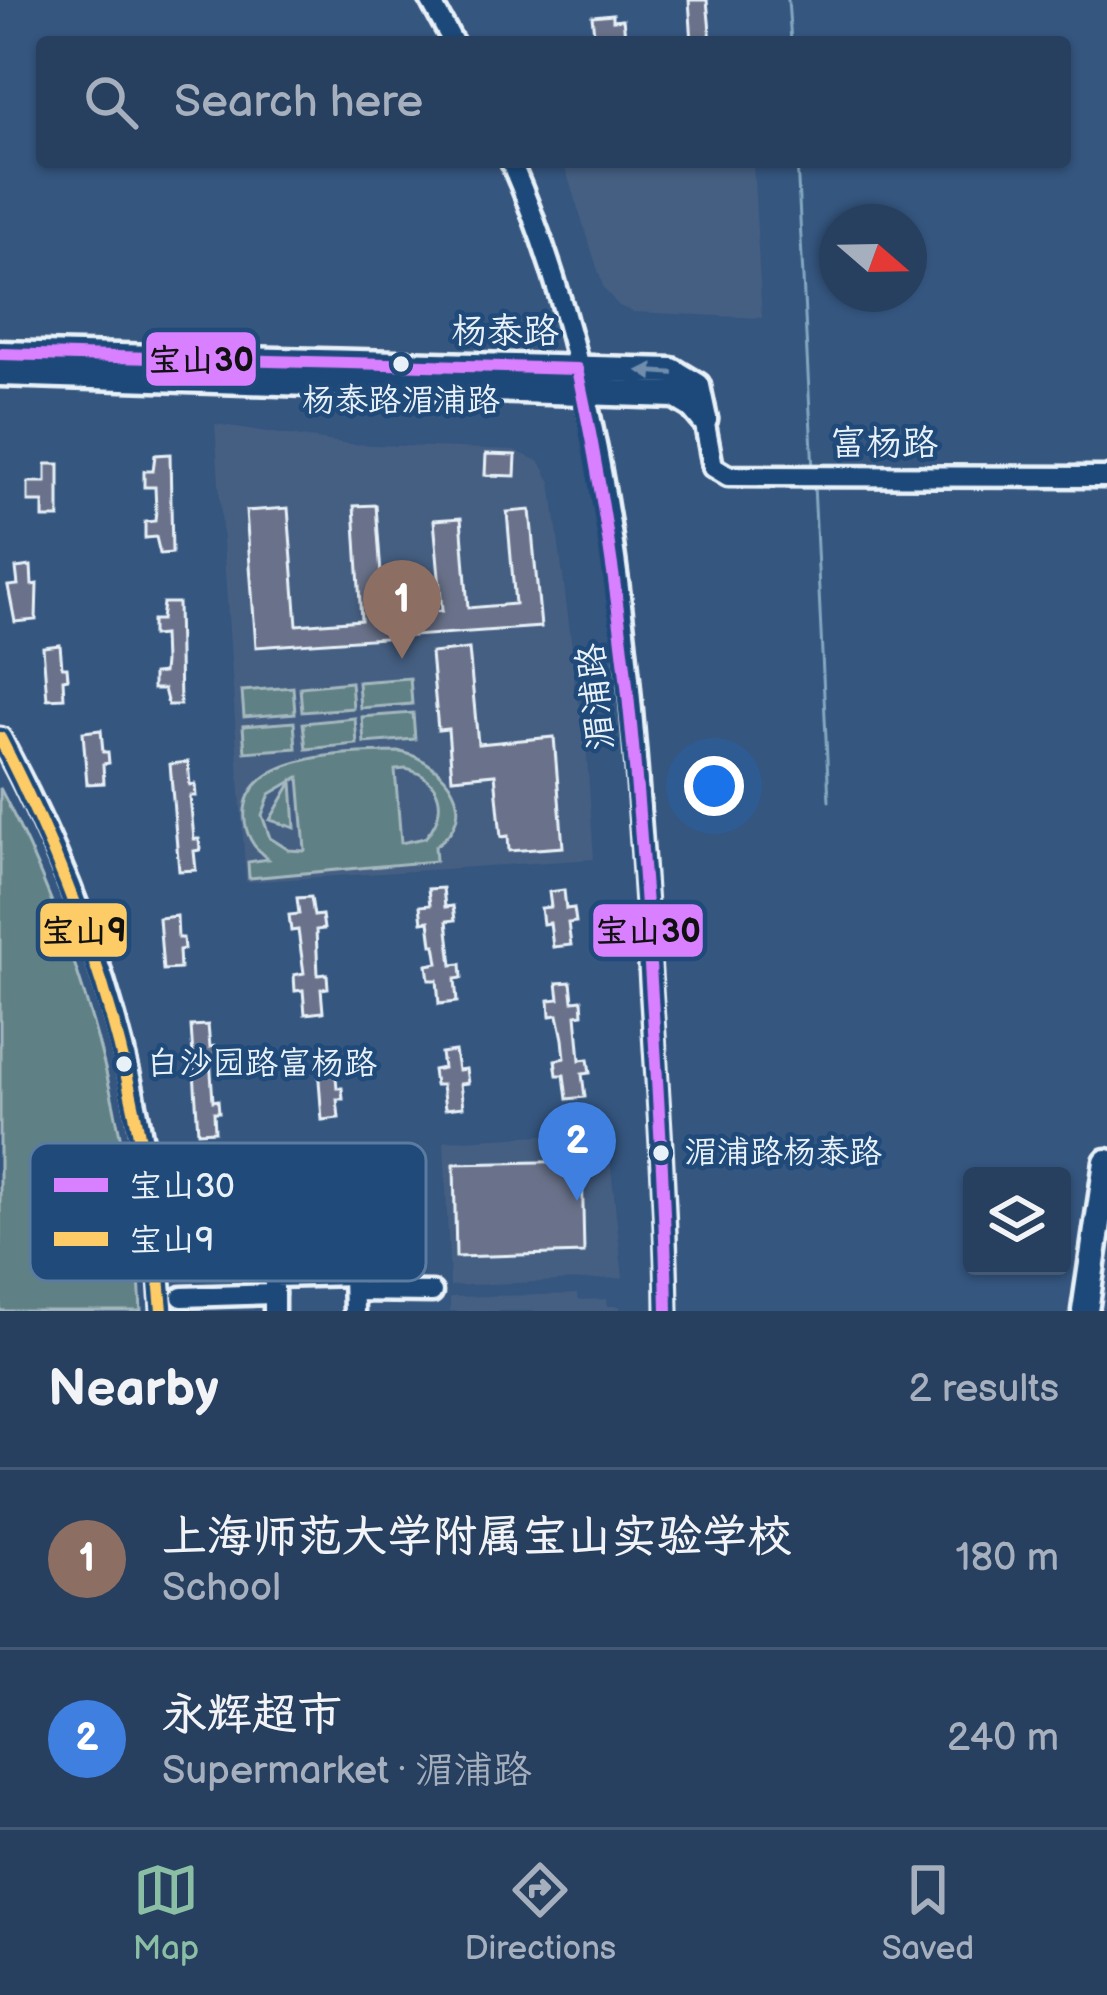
<!DOCTYPE html>
<html lang="en">
<head>
<meta charset="utf-8">
<style>
  body { margin:0; font-family:"Balsamiq Sans","LXGW WenKai TC",sans-serif; background:#344b68; color:#f1f3f6 }
  .controls { position:absolute; right:36px; bottom:36px; display:grid; overflow:hidden; border-radius:12px; box-shadow:0 3px 9px #0004 }
  .controls button { width:108px; height:108px; display:grid; place-items:center; padding:0; border:0; border-bottom:3px solid #445974; background:#28405f; color:#f1f3f6; font:60px sans-serif }
  .compass { position:absolute; left:819px; top:204px; width:108px; height:108px; border-radius:50%; background:#28405f; box-shadow:0 3px 9px #0004; rotate:110deg }
  .you { position:absolute; left:714px; top:786px; width:42px; height:42px; margin:-30px; border:9px solid #fff; border-radius:50%; background:#1a73e8; box-shadow:0 0 0 18px #1a73e833 }
  .badge { display:grid; place-items:center; width:78px; height:78px; border-radius:50%; background:#8abfa5; color:#fff; font-size:39px; font-weight:700 }
  .pin { position:absolute; translate:-50% -99px; filter:drop-shadow(0 3px 6px #0008) }
  .pin::after { content:''; position:absolute; top:63px; width:42px; height:36px; background:inherit; clip-path:polygon(0 0,100% 0,50% 100%) }
  .list { margin:0; padding:0; list-style:none }
  h2 { display:flex; justify-content:space-between; align-items:center; height:156px; margin:0; padding:0 48px; font-size:51px }
  h2 small { font-size:39px; font-weight:400; color:#a5afbd }
  .list li { display:grid; grid-template-columns:78px 1fr auto; gap:36px; align-items:center; box-sizing:border-box; height:180px; padding:0 48px; border-top:3px solid #445974 }
  .list b { display:block; font-size:45px; white-space:nowrap }
  .list p { margin:0; font-size:39px; white-space:nowrap; color:#a5afbd }
  .list em { font-size:39px; font-style:normal; color:#a5afbd }
  .icon { flex:none; width:66px; height:66px; fill:none; stroke:currentColor; stroke-width:2; stroke-linecap:round; stroke-linejoin:round }
  .map { position:relative; flex:none; width:1107px; height:1311px; overflow:hidden }
  .search { position:absolute; background:#28405f; box-shadow:0 3px 9px #0004; left:36px; right:36px; top:36px; height:132px; display:flex; align-items:center; gap:30px; box-sizing:border-box; padding:0 42px; border-radius:12px; color:#a5afbd; font-size:45px }
  .sheet { height:516px; background:#28405f }
  nav { display:flex; justify-content:space-around; align-items:center; box-sizing:border-box; height:168px; border-top:3px solid #445974; background:#28405f; font-size:33px; color:#a5afbd }
  nav a { display:grid; justify-items:center; gap:6px }
  nav .on { color:#8abfa5 }
  .map>svg:first-child { display:block }
</style>
</head>
<body>
<div class="map">
<svg width="1107" height="1311" viewBox="0 0 1107 1311">
  <rect width="100%" height="100%" fill="#35567f"/>
  <filter id="ink" filterUnits="userSpaceOnUse"><feTurbulence type="fractalNoise" baseFrequency=".00833" numOctaves="2"/><feDisplacementMap in="SourceGraphic" scale="24" xChannelSelector="R" yChannelSelector="G"/><feConvolveMatrix kernelMatrix="1 2 1 2 8 2 1 2 1" color-interpolation-filters="sRGB"/></filter>
  <g filter="url(#ink)">
    <g fill="#455e82">
      <polygon points="563,162 753,162 762,318 633,312 619,306 604,289"/>
      <polygon points="215,424 349,444 514,450 540,462 551,482 572,648 574,691 584,713 594,859 246,882"/>
      <polygon points="607,1131 623,1278 450,1286 444,1141"/>
      <polygon points="577,1294 579,1300 607,1299 608,1306 620,1306 620,1311 450,1311 450,1297"/>
    </g>
    <g fill="#5f8084" stroke="#a4b8be" stroke-width="3" fill-rule="evenodd">
      <polygon points="410,678 412,704 360,708 358,682"/>
      <polygon points="351,682 353,708 302,712 300,687"/>
      <polygon points="293,687 295,713 244,717 242,691"/>
      <polygon points="413,713 415,739 364,743 362,717"/>
      <polygon points="355,718 357,744 306,749 303,723"/>
      <polygon points="294,722 296,748 245,752 243,726"/>
      <path d="M401 752C445 762 484 813 435 846L436 861 249 878 248 862 268 859C252 847 243 831 245 810 251 752 356 752 401 752ZM406 769C443 778 449 811 425 838L401 843 395 770ZM299 777 305 850 304 851 289 850 270 838 262 815 270 794Z"/>
      <polygon points="292,782 295,828 270,820"/>
      <path d="M0 788C82 946 133 1133 141 1311H0Z"/>
    </g>
    <g fill="none" stroke-linecap="round" stroke-linejoin="round">
      <g stroke="#83a8c0" stroke-width="3">
        <polyline points="788,0 791,42"/>
        <polyline points="797,162 813,470"/>
        <polyline points="814,485 829,801"/>
      </g>
    </g>
    <g fill="#69728a" stroke="#e8f1f8" stroke-width="3">
      <polygon points="689,0 707,0 711,42 692,42"/>
      <polygon points="613,14 613,20 623,19 625,35 615,36 615,42 595,42 592,16"/>
      <polygon points="170,454 172,553 160,554 156,537 145,538 145,522 155,521 156,510 155,487 144,487 144,471 153,471 155,455"/>
      <polygon points="486,454 516,455 515,476 485,475"/>
      <polygon points="46,464 59,464 59,518 43,518 43,502 28,502 28,482 46,482"/>
      <polygon points="376,505 384,616 442,611 434,520 461,518 468,608 515,604 507,512 530,510 541,627 256,647 246,511 288,508 297,625 361,620 354,506"/>
      <polygon points="31,566 32,585 37,584 36,620 15,622 8,586 18,585 16,568"/>
      <polygon points="163,603 178,603 180,705 168,705 164,689 153,689 153,674 163,673 164,662 163,635 152,636 152,620 161,620"/>
      <polygon points="60,645 62,667 67,667 68,678 63,679 64,698 47,699 43,647"/>
      <polygon points="469,649 478,744 554,737 563,847 509,851 508,836 501,837 495,774 452,778 448,729 438,730 431,653"/>
      <polygon points="101,730 103,752 108,752 109,763 103,764 104,783 87,784 83,732"/>
      <polygon points="188,762 190,785 195,784 196,796 190,796 194,839 199,839 200,850 194,851 196,870 179,871 170,764"/>
      <polygon points="443,888 445,907 453,906 455,920 447,921 452,965 461,964 462,978 455,979 457,1002 439,1004 437,980 429,980 427,965 438,963 435,945 432,945 429,921 422,922 420,906 430,905 428,889"/>
      <polygon points="564,890 566,909 574,908 576,922 568,923 571,945 553,947 550,923 543,924 541,908 551,907 549,892"/>
      <polygon points="311,897 314,916 322,915 324,929 316,930 318,975 327,974 328,988 321,989 323,1012 305,1014 303,990 295,991 294,975 304,973 298,930 291,931 289,915 299,914 297,898"/>
      <polygon points="177,916 178,938 183,938 184,949 179,950 180,969 163,970 159,918"/>
      <polygon points="571,982 573,1001 582,1000 583,1014 576,1015 580,1060 588,1059 590,1073 582,1074 585,1097 567,1099 564,1075 557,1075 555,1060 565,1058 563,1039 558,1015 550,1016 549,1000 559,999 557,983"/>
      <polygon points="208,1025 210,1047 215,1046 216,1058 210,1058 213,1101 218,1100 219,1112 214,1112 215,1131 198,1132 191,1026"/>
      <polygon points="455,1051 458,1070 466,1069 468,1083 460,1084 463,1107 445,1109 442,1085 435,1085 433,1070 443,1068 441,1053"/>
      <polygon points="335,1066 337,1088 342,1088 343,1099 337,1099 339,1118 322,1120 318,1067"/>
      <polygon points="582,1161 584,1253 456,1257 454,1164"/>
    </g>
    <g fill="none" stroke-linecap="round" stroke-linejoin="round">
      <g stroke="#e8f1f8" stroke-width="27">
        <g id="minor">
          <polyline points="430,0 453,42"/>
          <path d="M511 162C616 404 632 679 648 938 655 1062 666 1187 667 1311"/>
          <polyline points="704,419 713,467 728,476 1107,477"/>
          <path d="M0 738C100 922 151 1102 162 1311"/>
          <polyline points="354,1291 432,1292"/>
          <polyline points="182,1297 274,1294"/>
          <polyline points="274,1311 274,1277 353,1275 354,1311"/>
        </g>
      </g>
      <g stroke="#e8f1f8" stroke-width="33">
        <g id="major">
          <polyline points="0,354 672,371 697,386 704,419"/>
          <polyline points="0,373 675,395 693,406 704,419"/>
          <polyline points="1085,1311 1107,1162"/>
        </g>
      </g>
      <use href="#minor" stroke="#1f4a7a" stroke-width="18"/>
      <use href="#major" stroke="#1f4a7a" stroke-width="24"/>
      <g stroke="#1f4a7a" stroke-width="21">
        <path id="bus-1" d="M0 354 577 369C620 566 637 764 650 965 657 1080 665 1196 667 1311"/>
      </g>
      <g stroke="#1f4a7a" stroke-width="21">
        <path id="bus-2" d="M0 738C98 929 145 1097 162 1311"/>
      </g>
      <use href="#bus-1" stroke="#d880ff" stroke-width="12"/>
      <use href="#bus-2" stroke="#fdcc66" stroke-width="12"/>
    </g>
    <defs><path id="oneway-solid" d="M-6-.8H1V-3.2L6.5 0L1 3.2V.8H-6Z" transform="scale(3)"/></defs>
    <use fill="#6f8dac" href="#oneway-solid" transform="translate(656 372) rotate(-176)"/>
  </g>
  <g fill="#e8f1f8" stroke="#1f4a7a" stroke-width="4.5">
    <circle cx="401" cy="364" r="10"/>
    <circle cx="124" cy="1064" r="10"/>
    <circle cx="661" cy="1153" r="10"/>
  </g>
  <g text-anchor="middle" dominant-baseline="central" stroke-width="9" stroke-linejoin="round" paint-order="stroke">
    <g font-size="33" fill="#e8f1f8" stroke="#1f4a7a" text-anchor="start">
      <text x="401" y="401" text-anchor="middle">杨泰路湄浦路</text>
      <text x="146" y="1064">白沙园路富杨路</text>
      <text x="684" y="1153">湄浦路杨泰路</text>
    </g>
    <g font-size="36" fill="#e8f1f8" stroke="#1f4a7a">
      <text x="505" y="332">杨泰路</text>
      <text x="884" y="444">富杨路</text>
      <text transform="translate(597 697) rotate(-96)">湄浦路</text>
    </g>
  </g>
  <rect x="30" y="1143" width="396" height="138" rx="18" fill="#1f4a7a" stroke="#5b7ca0" stroke-width="3"/>
  <rect x="54" y="1178" width="54" height="14" fill="#d880ff"/>
  <rect x="54" y="1232" width="54" height="14" fill="#fdcc66"/>
  <g font-size="33" fill="#e8f1f8">
    <text x="129" y="1197">宝山30</text>
    <text x="129" y="1251">宝山9</text>
  </g>
  <g stroke="#1f4a7a" stroke-width="4.5">
    <rect x="144" y="330" width="114" height="58" rx="12" fill="#d880ff"/>
    <rect x="38" y="901" width="91" height="58" rx="12" fill="#fdcc66"/>
    <rect x="591" y="902" width="114" height="57" rx="12" fill="#d880ff"/>
  </g>
  <g font-size="33" text-anchor="middle" font-weight="bold" fill="#111">
    <text x="201" y="371">宝山30</text>
    <text x="84" y="942">宝山9</text>
    <text x="648" y="942">宝山30</text>
  </g>
</svg>
<div class="controls">
<button><svg class="icon" aria-label="layers" viewBox="0 0 24 24"><path d="M12 4l9 5-9 5-9-5zM3 14l9 5 9-5"/></svg></button>
</div>
<svg class="compass" viewBox="-18 -18 36 36"><path d="M0-13l5 13h-10z" fill="#e53935"/><path d="M0 13l5-13h-10z" fill="#a5afbd"/></svg>
<div class="you"></div>
<div class="pin badge" style="left:402px;top:659px;background:#8d6e63">1</div>
<div class="pin badge" style="left:577px;top:1201px;background:#3f7fe0">2</div>
<div class="search"><svg class="icon" aria-label="search" viewBox="0 0 24 24"><circle cx="10" cy="10" r="6"/><path d="M15 15l6 6"/></svg>Search here</div>
</div>
<section class="sheet">
<h2>Nearby<small>2 results</small></h2>
<ul class="list">
<li><span class="badge" style="background:#8d6e63">1</span><div><b>上海师范大学附属宝山实验学校</b><p>School</p></div><em>180 m</em></li>
<li><span class="badge" style="background:#3f7fe0">2</span><div><b>永辉超市</b><p>Supermarket · 湄浦路</p></div><em>240 m</em></li>
</ul>
</section>
<nav>
<a class="on"><svg class="icon" aria-label="map" viewBox="0 0 24 24"><path d="M3 6l6-2 6 2 6-2v14l-6 2-6-2-6 2zM9 4v14M15 6v14"/></svg>Map</a>
<a><svg class="icon" aria-label="directions" viewBox="0 0 24 24"><path d="M12 3l9 9-9 9-9-9zM9 14v-3h6M13 9l2 2-2 2"/></svg>Directions</a>
<a><svg class="icon" aria-label="saved" viewBox="0 0 24 24"><path d="M7 4h10v16l-5-4-5 4z"/></svg>Saved</a>
</nav>
</body>
</html>
